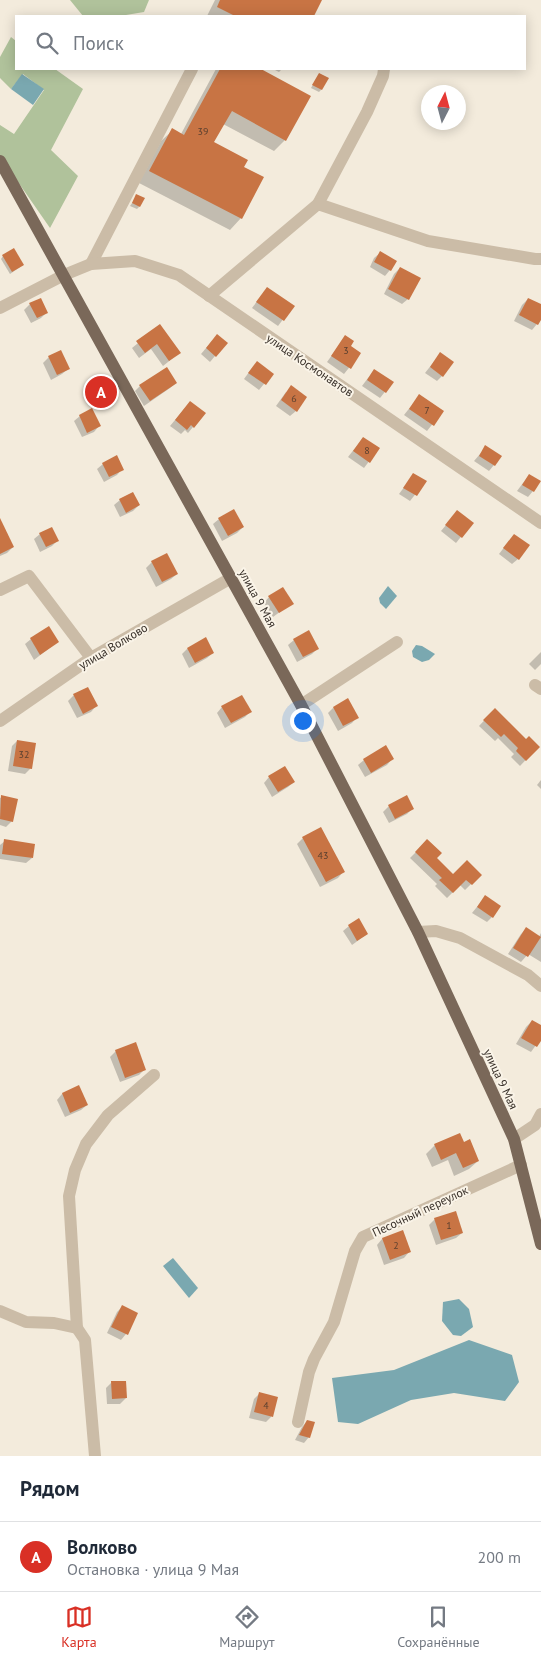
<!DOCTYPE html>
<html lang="ru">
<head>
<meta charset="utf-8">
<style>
  body { margin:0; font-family:"PT Sans",sans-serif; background:#f6f6f7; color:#1f2937 }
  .compass { position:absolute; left:421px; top:85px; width:45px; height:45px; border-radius:50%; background:#fff; box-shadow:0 2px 12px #0003; rotate:6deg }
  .you { position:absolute; left:302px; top:720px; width:18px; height:18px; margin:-12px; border:4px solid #fff; border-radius:50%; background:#1a73e8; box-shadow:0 0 0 8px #1a73e833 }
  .badge { display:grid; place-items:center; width:32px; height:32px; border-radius:50%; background:#d93025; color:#fff; font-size:16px; font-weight:700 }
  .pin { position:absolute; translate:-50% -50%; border:2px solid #fff; box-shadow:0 1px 5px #0006 }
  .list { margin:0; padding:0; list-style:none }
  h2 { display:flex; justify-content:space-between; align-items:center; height:65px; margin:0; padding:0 20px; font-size:21px }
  h2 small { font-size:16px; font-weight:400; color:#747a83 }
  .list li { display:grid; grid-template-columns:32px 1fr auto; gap:15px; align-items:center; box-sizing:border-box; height:70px; padding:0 20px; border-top:1px solid #e0e1e3 }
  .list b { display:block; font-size:19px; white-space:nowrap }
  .list p { margin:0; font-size:16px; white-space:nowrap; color:#747a83 }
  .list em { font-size:16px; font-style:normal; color:#747a83 }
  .icon { flex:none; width:28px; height:28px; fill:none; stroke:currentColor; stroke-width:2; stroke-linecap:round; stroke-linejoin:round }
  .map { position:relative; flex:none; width:541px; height:1456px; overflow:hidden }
  .search { position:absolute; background:#fff; box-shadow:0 2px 12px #0003; left:15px; right:15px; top:15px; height:55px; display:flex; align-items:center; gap:12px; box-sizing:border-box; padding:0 18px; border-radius:0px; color:#747a83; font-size:19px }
  .sheet { height:135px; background:#fff }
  nav { display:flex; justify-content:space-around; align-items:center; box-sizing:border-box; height:70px; border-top:1px solid #e0e1e3; background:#fff; font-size:14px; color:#747a83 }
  nav a { display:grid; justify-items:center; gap:2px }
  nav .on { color:#d93025 }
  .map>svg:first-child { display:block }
</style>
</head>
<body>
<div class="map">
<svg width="541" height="1456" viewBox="0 0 541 1456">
  <rect width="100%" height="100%" fill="#f3ebdc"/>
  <g fill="#b0c29b">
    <polygon points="70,0 149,0 144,12 120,16 83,16"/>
    <polygon points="11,37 16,41 16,69 55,69 83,89 51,150 78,176 50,228 0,156 0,125 14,134 44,90 23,74 11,89 0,78 0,57"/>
  </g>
  <g fill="#7aa8b0">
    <polygon points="22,74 44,89 33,105 11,89"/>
    <polygon points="388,586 397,596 386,609 380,603 379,598"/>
    <polygon points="416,645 422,646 435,654 429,660 422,662 413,657 412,651"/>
    <polygon points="173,1258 198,1288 189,1298 163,1266"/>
    <polygon points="459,1299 469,1309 473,1327 461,1336 453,1335 442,1321 443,1302"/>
    <polygon points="469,1340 512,1355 519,1382 505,1401 454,1393 411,1400 358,1424 338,1422 332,1378 394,1370"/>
  </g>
  <g fill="#0003">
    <polygon points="215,0 321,0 312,16 207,16"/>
    <polygon points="216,69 258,69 309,96 285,140 274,151 223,124 213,143 243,167 241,218 230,230 139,183 161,141 173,130 181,134"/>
    <polygon points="273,69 282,69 279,72"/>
    <polygon points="319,74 321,90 319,92 311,88"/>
    <polygon points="137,196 139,207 137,209 130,206"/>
    <polygon points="380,253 390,270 385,276 370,267 374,258"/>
    <polygon points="3,256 23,265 10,274 1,259"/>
    <polygon points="400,268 408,299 402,304 384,294 394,274"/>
    <polygon points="267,288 293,306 278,326 252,308"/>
    <polygon points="528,299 541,306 541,317 537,324 532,330 514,321 522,305"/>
    <polygon points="30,304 47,312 41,318 31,323 24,310"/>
    <polygon points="159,326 173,358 163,366 151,349 139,358 132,348"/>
    <polygon points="345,337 349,347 360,354 344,374 327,362"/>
    <polygon points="212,341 215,356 210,362 201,354"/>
    <polygon points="60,352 68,369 62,374 51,380 43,363 49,357"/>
    <polygon points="440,354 442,376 437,381 425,373"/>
    <polygon points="252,368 272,374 259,390 244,379"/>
    <polygon points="374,370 392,383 380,398 362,386"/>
    <polygon points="176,383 170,388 144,406 135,391 140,386"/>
    <polygon points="286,392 296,411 290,416 276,406"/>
    <polygon points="419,396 442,412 427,431 404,415"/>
    <polygon points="185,408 193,427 188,433 185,430 181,434 170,426"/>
    <polygon points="80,416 99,426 94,432 82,437 74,421"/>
    <polygon points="363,438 379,448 364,468 348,457"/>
    <polygon points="486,447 494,465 489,471 474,461"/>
    <polygon points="103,464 122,469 117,475 104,482 97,469"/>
    <polygon points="414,474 425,482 410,501 399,494"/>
    <polygon points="529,475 533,491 528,497 517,491"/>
    <polygon points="120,500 139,505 133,511 120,517 114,505"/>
    <polygon points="457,512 472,523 456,543 441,531"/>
    <polygon points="219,519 243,527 237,533 222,541 213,524"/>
    <polygon points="40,534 57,541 52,546 40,552 34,539"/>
    <polygon points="0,535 13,547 7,553 0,556"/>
    <polygon points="509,541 518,559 512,564 499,554"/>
    <polygon points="152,562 177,574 171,579 156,587 146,568"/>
    <polygon points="269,597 292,603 273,617 264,603"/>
    <polygon points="31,639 57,642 34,660 25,644"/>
    <polygon points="294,640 318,648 312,654 297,662 288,645"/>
    <polygon points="187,649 213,653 207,658 189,668 182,654"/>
    <polygon points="541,652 541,664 535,670 529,664"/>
    <polygon points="87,688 96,706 91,712 77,718 68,701 74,695"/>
    <polygon points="222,707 250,712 245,717 225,728 217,713"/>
    <polygon points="333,708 357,717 352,723 338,731 328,713"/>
    <polygon points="495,709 526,741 538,747 520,766 511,757 514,754 498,738 495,741 479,726"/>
    <polygon points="17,741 31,768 25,774 8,771 12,746"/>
    <polygon points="392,759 387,765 365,777 358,765 364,760"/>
    <polygon points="269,777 294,782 288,787 272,797 264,783"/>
    <polygon points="541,780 541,789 537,785"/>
    <polygon points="2,797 12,821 6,827 0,825 0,798"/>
    <polygon points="389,806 413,808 407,814 389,823 383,812"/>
    <polygon points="320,829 343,872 338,878 320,887 297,844 303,838"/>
    <polygon points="5,841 32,858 26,863 0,859 0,845"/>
    <polygon points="427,841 435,858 453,875 480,875 465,890 460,885 447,898 435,886 437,884 410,858"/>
    <polygon points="485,897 492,917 487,922 472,913"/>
    <polygon points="349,926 367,934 352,945 343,931"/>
    <polygon points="526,929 539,937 541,933 541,962 528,954 521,962 508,954 521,934"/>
    <polygon points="532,1021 541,1026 541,1038 531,1052 516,1044 526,1027"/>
    <polygon points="116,1051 145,1069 139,1075 120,1082 110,1057"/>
    <polygon points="79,1087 87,1105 81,1110 65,1117 57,1100 62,1094"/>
    <polygon points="463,1143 478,1161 469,1169 454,1176 448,1160 432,1167 426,1154 435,1145"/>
    <polygon points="435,1219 462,1233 456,1238 436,1245 429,1225"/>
    <polygon points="402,1232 409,1252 404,1258 384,1265 377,1245 382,1239"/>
    <polygon points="122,1307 126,1334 121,1340 107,1333 117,1312"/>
    <polygon points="112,1382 126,1398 120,1404 107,1404 106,1388"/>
    <polygon points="260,1393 276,1398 271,1417 266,1422 249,1418 254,1399"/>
    <polygon points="307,1421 309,1437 304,1443 295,1440 302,1427"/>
  </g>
  <g fill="#c87444">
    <polygon points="220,0 322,0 314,16 235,16 217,7"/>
    <polygon points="220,69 261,69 311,96 286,141 232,111 214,142 248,160 244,167 264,177 242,219 149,171 172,128 184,135"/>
    <polygon points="319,73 329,78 322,90 312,85"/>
    <polygon points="136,194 145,198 140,207 132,203"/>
    <polygon points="14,248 24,265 12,272 2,255"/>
    <polygon points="380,251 397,261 391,271 374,262"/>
    <polygon points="400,267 421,278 409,300 388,289"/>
    <polygon points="267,287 295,306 284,321 256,302"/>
    <polygon points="41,298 48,313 37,318 29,303"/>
    <polygon points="528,298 541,304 541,320 538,325 519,315"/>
    <polygon points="160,324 181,353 169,361 157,344 145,353 136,341"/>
    <polygon points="217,334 228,343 216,357 206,348"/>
    <polygon points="345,335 354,341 351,346 361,353 351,369 331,356"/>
    <polygon points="61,350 70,369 57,375 48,356"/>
    <polygon points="440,352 454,362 443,377 430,367"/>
    <polygon points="257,361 274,374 266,385 248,373"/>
    <polygon points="167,367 177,383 150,401 139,385"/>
    <polygon points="374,369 394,382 386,393 367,380"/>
    <polygon points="291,385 307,397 297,412 281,400"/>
    <polygon points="419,394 444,411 434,426 409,409"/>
    <polygon points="190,401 206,413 194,428 191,425 187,430 175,420"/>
    <polygon points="92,408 101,426 87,433 79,415"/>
    <polygon points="363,437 380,448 370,463 353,451"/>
    <polygon points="485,445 502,456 495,466 479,456"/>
    <polygon points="117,455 124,470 109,477 102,463"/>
    <polygon points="413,473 427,481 417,496 403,488"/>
    <polygon points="529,474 541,481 534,492 522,485"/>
    <polygon points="133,492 140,505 126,513 119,499"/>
    <polygon points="234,509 244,527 228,536 218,518"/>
    <polygon points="457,510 474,523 462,538 445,525"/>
    <polygon points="0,518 14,547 0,554"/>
    <polygon points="52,527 59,541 46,547 39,533"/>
    <polygon points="514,534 530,545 519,560 503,548"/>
    <polygon points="167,553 178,574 162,582 151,561"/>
    <polygon points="283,587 294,604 279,613 268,596"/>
    <polygon points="49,626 59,642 40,655 30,638"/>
    <polygon points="309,630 319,649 303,657 293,639"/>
    <polygon points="206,637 214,653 195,663 187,648"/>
    <polygon points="88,687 98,706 83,714 73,694"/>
    <polygon points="242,695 252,712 231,723 221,706"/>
    <polygon points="348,698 359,718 343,726 333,707"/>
    <polygon points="495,708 526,739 529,736 540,747 526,761 516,751 518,748 504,734 501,737 483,720"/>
    <polygon points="17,740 36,743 32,769 13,766"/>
    <polygon points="386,745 394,759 371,773 363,759"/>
    <polygon points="285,766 295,782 278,792 268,776"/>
    <polygon points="1,795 18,799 13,822 0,819"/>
    <polygon points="407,795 414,809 395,819 388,805"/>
    <polygon points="321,827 345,872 326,882 302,837"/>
    <polygon points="4,839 35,844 33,858 2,854"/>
    <polygon points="427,839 442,853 437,858 453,874 467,860 482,875 472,885 466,880 453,893 439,880 442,878 415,852"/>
    <polygon points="485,895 501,906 493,918 477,907"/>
    <polygon points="359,918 368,934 357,941 348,925"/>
    <polygon points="526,927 541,937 528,957 513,948"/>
    <polygon points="532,1020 541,1025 541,1041 537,1047 521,1038"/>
    <polygon points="136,1042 146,1070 125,1078 115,1050"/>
    <polygon points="79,1085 88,1105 70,1113 62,1093"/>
    <polygon points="460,1133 464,1142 470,1139 479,1161 463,1168 456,1153 441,1160 434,1144"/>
    <polygon points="456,1211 463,1233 441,1240 434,1218"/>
    <polygon points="403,1230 411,1252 390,1260 382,1238"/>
    <polygon points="122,1305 138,1313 128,1335 111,1327"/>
    <polygon points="111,1381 126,1381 127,1398 112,1399"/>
    <polygon points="259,1392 278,1397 273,1417 254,1412"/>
    <polygon points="307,1420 315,1422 310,1438 299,1435"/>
  </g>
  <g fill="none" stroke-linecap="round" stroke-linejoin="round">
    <g stroke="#cbbca7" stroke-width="12">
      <polyline points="318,204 367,112 383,76 384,69"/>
      <polyline points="91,264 192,69"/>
      <polyline points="209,296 318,204 428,241 535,259 541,259"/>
      <polyline points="0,308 64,275 91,264 135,261 179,275 541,523"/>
      <polyline points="0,590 29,576 91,658"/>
      <polyline points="535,685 541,689"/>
      <polyline points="301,705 397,642"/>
      <polyline points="0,721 91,658 231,578"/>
      <polyline points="418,932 436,931 460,938 528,975 541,986"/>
      <polyline points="514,1139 535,1125 541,1114"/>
      <polyline points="0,1311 26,1322 54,1323 77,1328"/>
      <polyline points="298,1422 309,1372 314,1359 334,1322 355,1251 363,1237 521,1165"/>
      <polyline points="95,1456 85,1340 77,1328 69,1196 75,1170 86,1144 108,1115 154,1075"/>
    </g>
    <polyline stroke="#7a6859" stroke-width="12" points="0,161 301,705 418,932 514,1139 541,1244"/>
  </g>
  <g text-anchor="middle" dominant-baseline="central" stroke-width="4" stroke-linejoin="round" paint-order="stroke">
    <g font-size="10" fill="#5b402f">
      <text x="203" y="131">39</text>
      <text x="346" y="350">3</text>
      <text x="294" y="398">6</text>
      <text x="427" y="410">7</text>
      <text x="367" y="450">8</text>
      <text x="24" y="754">32</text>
      <text x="323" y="855">43</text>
      <text x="449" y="1225">1</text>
      <text x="396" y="1245">2</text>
      <text x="266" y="1405">4</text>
    </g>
    <g font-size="12" fill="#372f28" stroke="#faf4e8">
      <text transform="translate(310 365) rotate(34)">улица Космонавтов</text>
      <text transform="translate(258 598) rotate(61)">улица 9 Мая</text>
      <text transform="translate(113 646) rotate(-31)">улица Волково</text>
      <text transform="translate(501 1079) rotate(65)">улица 9 Мая</text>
      <text transform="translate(420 1211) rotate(-25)">Песочный переулок</text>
    </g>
  </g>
</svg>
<svg class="compass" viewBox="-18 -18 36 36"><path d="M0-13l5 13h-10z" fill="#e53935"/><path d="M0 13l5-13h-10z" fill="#747a83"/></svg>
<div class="you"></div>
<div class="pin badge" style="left:101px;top:392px">A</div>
<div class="search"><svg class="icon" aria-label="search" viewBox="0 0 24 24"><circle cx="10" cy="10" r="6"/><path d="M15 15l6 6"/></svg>Поиск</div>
</div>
<section class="sheet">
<h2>Рядом<small></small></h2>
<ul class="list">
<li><span class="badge">A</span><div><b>Волково</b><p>Остановка · улица 9 Мая</p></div><em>200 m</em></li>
</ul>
</section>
<nav>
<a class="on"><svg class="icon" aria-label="map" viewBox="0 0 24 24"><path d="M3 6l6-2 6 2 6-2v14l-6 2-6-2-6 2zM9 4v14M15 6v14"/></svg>Карта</a>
<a><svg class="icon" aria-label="directions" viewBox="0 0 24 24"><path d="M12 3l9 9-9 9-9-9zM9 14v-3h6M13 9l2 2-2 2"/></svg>Маршрут</a>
<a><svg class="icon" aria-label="saved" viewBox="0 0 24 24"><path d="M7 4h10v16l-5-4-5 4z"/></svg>Сохранённые</a>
</nav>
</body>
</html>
